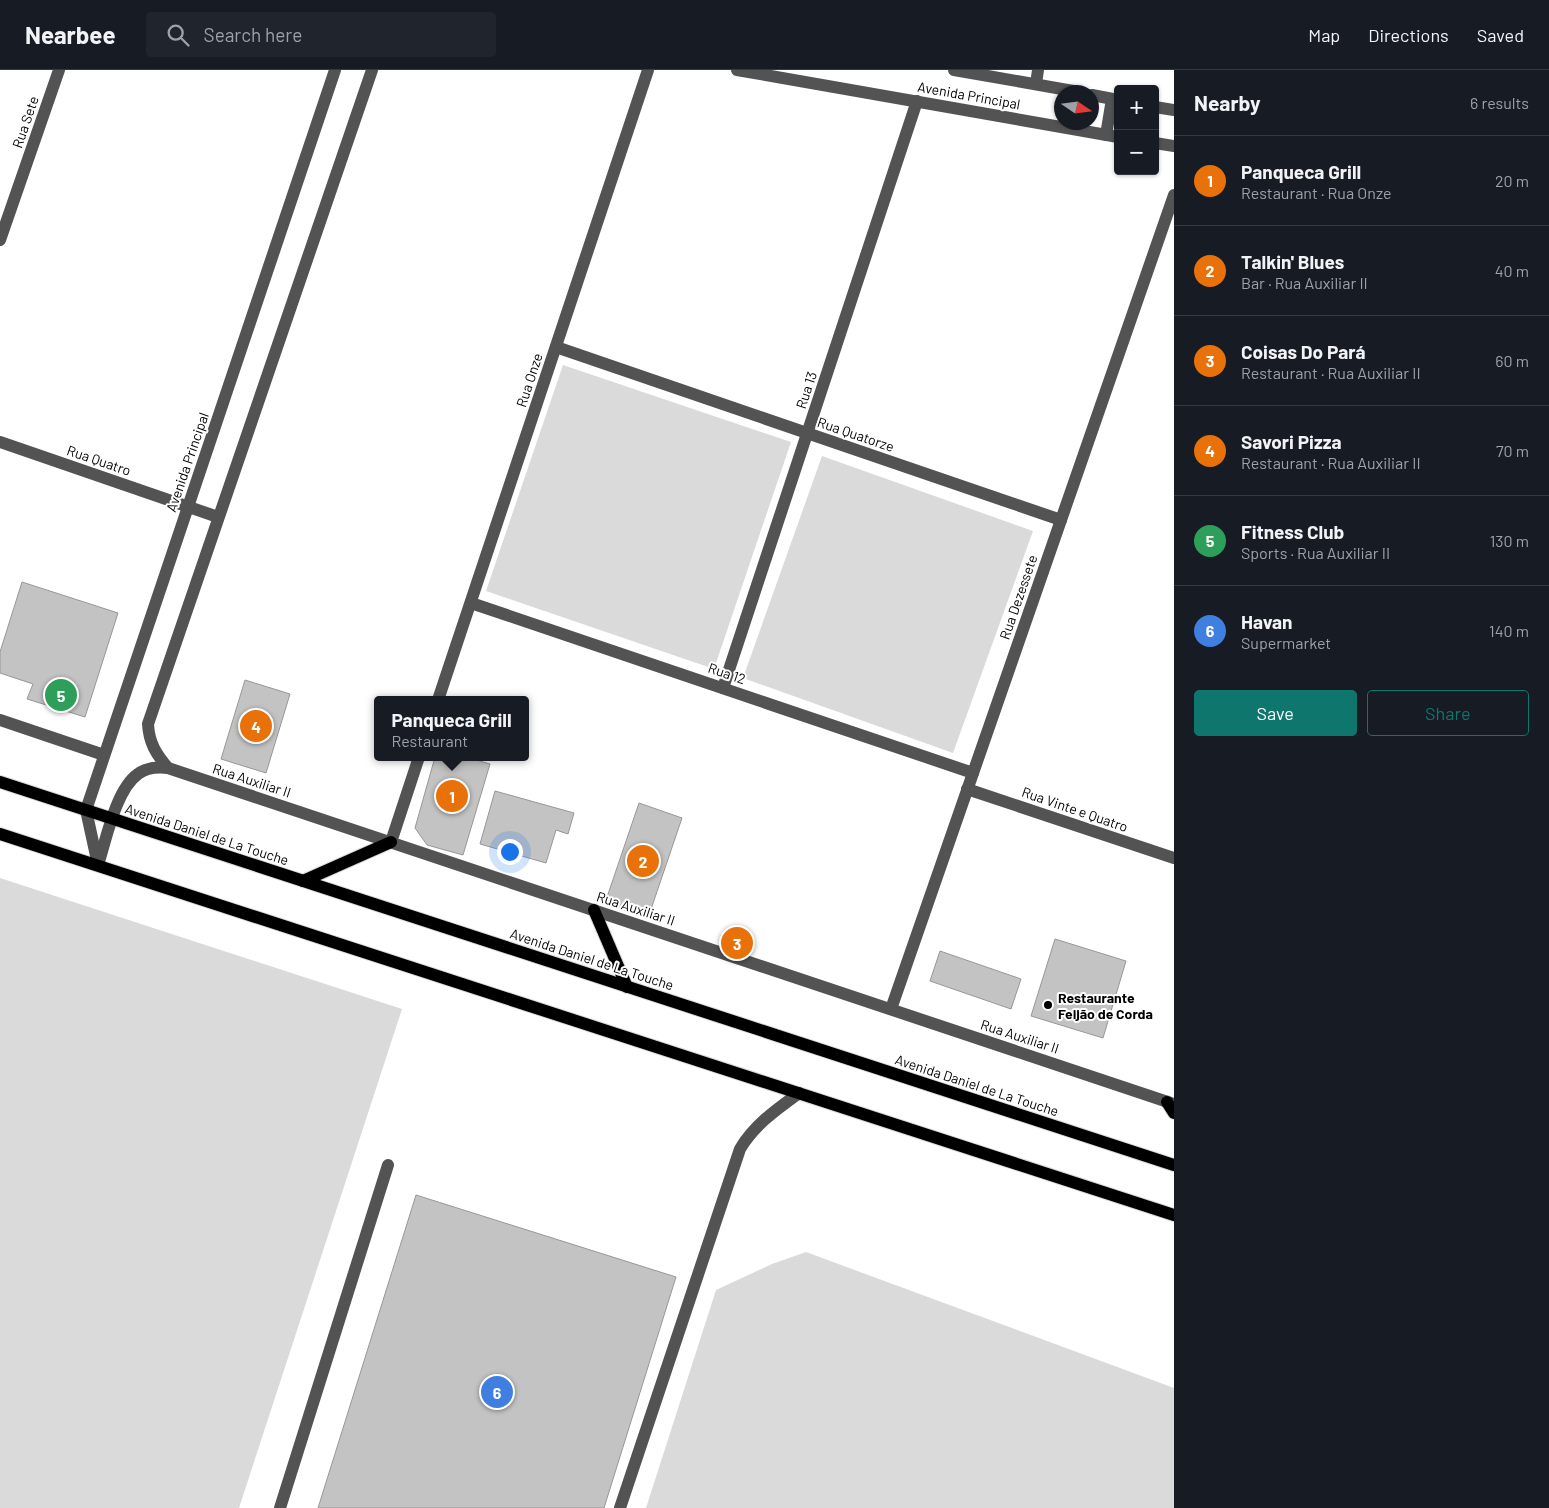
<!DOCTYPE html>
<html lang="en">
<head>
<meta charset="utf-8">
<style>
  body { margin:0; font-family:Barlow,sans-serif; background:#20242c; color:#f1f3f6 }
  .controls { position:absolute; right:15px; top:15px; display:grid; overflow:hidden; border-radius:5px; box-shadow:0 1px 4px #0004 }
  .controls button { width:45px; height:45px; display:grid; place-items:center; padding:0; border:0; border-bottom:1px solid #363941; background:#171b24; color:#f1f3f6; font:25px sans-serif }
  .compass { position:absolute; left:1054px; top:15px; width:45px; height:45px; border-radius:50%; background:#171b24; box-shadow:0 1px 4px #0004; rotate:103deg }
  .you { position:absolute; left:509px; top:781px; width:18px; height:18px; margin:-12px; border:4px solid #fff; border-radius:50%; background:#1a73e8; box-shadow:0 0 0 8px #1a73e833 }
  .badge { display:grid; place-items:center; width:32px; height:32px; border-radius:50%; background:#0f766e; color:#fff; font-size:16px; font-weight:700 }
  .pin { position:absolute; translate:-50% -50%; border:2px solid #fff; box-shadow:0 1px 5px #0006 }
  .popup { position:absolute; left:374px; top:626px; width:155px; height:65px; box-sizing:border-box; display:grid; place-content:center; border-radius:5px; background:#171b24; filter:drop-shadow(0 1px 4px #0005); font-size:16px; white-space:nowrap; color:#9ea1a6 }
  .popup b { font-size:19px; color:#f1f3f6 }
  .popup::after { content:''; position:absolute; left:50%; top:100%; margin-left:-10px; border:10px solid transparent; border-top-color:#171b24 }
  .list { margin:0; padding:0; list-style:none }
  h2 { display:flex; justify-content:space-between; align-items:center; height:65px; margin:0; padding:0 20px; font-size:21px }
  h2 small { font-size:16px; font-weight:400; color:#9ea1a6 }
  .list li { display:grid; grid-template-columns:32px 1fr auto; gap:15px; align-items:center; box-sizing:border-box; height:90px; padding:0 20px; border-top:1px solid #363941 }
  .list b { display:block; font-size:19px; white-space:nowrap }
  .list p { margin:0; font-size:16px; white-space:nowrap; color:#9ea1a6 }
  .list em { font-size:16px; font-style:normal; color:#9ea1a6 }
  .actions { display:flex; gap:10px; padding:15px 20px }
  .actions a { flex:1; padding:11px 0; border:1px solid #0f766e; border-radius:5px; text-align:center; font-size:18px; color:#0f766e }
  .actions .main { background:#0f766e; color:#fff }
  .icon { flex:none; width:28px; height:28px; fill:none; stroke:currentColor; stroke-width:2; stroke-linecap:round; stroke-linejoin:round }
  .map { position:relative; flex:none; width:1174px; height:1438px; overflow:hidden }
  header { display:flex; align-items:center; gap:30px; box-sizing:border-box; height:70px; padding:0 25px; background:#171b24; border-bottom:1px solid #363941 }
  header strong { font-size:24px }
  nav { display:flex; gap:28px; margin-inline-start:auto; font-size:18px }
  .search { width:350px; height:45px; background:#20242c; display:flex; align-items:center; gap:12px; box-sizing:border-box; padding:0 18px; border-radius:5px; color:#9ea1a6; font-size:19px }
  main { display:flex }
  aside { flex:1; background:#171b24 }
  .map>svg:first-child { display:block }
</style>
</head>
<body>
<header>
<strong>Nearbee</strong>
<div class="search"><svg class="icon" aria-label="search" viewBox="0 0 24 24"><circle cx="10" cy="10" r="6"/><path d="M15 15l6 6"/></svg>Search here</div>
<nav><a>Map</a><a>Directions</a><a>Saved</a></nav>
</header>
<main>
<div class="map">
<svg width="1174" height="1438" viewBox="0 0 1174 1438">
  <rect width="100%" height="100%" fill="#fff"/>
  <g fill="#dadada">
    <polygon points="563,295 791,372 714,599 486,521"/>
    <polygon points="822,386 1033,461 953,683 743,608"/>
    <polygon points="0,808 402,939 239,1438 0,1438"/>
    <polygon points="806,1182 1174,1318 1174,1438 646,1438 716,1220 772,1194"/>
  </g>
  <g fill="#c3c3c3" stroke="#979797">
    <polygon points="22,512 118,543 85,647 27,629 33,614 0,603 0,582"/>
    <polygon points="245,610 290,624 266,703 221,689"/>
    <polygon points="435,687 466,687 490,694 463,785 427,775 415,758"/>
    <polygon points="495,721 574,743 568,764 556,760 546,793 480,774"/>
    <polygon points="639,733 682,748 648,848 605,833"/>
    <polygon points="1055,869 1126,891 1103,968 1031,946"/>
    <polygon points="940,881 1021,909 1011,939 930,911"/>
    <polygon points="416,1125 676,1207 604,1438 318,1438"/>
  </g>
  <g fill="none" stroke-linecap="round" stroke-linejoin="round">
    <g stroke="#dbdbdb" stroke-width="14">
      <g id="major">
        <polyline points="0,712 1174,1095"/>
        <polyline points="0,764 1174,1145"/>
        <polyline points="303,811 391,772"/>
        <polyline points="594,840 627,917"/>
        <polyline points="1167,1032 1174,1043"/>
      </g>
    </g>
    <g stroke="#535353" stroke-width="12">
      <polyline points="737,0 1118,67"/>
      <polyline points="954,0 1079,22"/>
      <polyline points="1036,14 1038,0"/>
      <polyline points="1092,25 1118,30"/>
      <polyline points="1155,37 1174,40"/>
      <polyline points="1106,65 1112,29"/>
      <polyline points="1155,73 1174,76"/>
      <polyline points="0,170 59,0"/>
      <polyline points="556,277 1061,450"/>
      <polyline points="0,372 218,447"/>
      <polyline points="471,533 973,703"/>
      <polyline points="723,618 917,31"/>
      <polyline points="438,630 648,0"/>
      <polyline points="0,650 104,685"/>
      <path d="M168 698C156 684 149 673 148 654L372 0"/>
      <polyline points="967,719 1174,788"/>
      <polyline points="391,772 419,687"/>
      <path d="M98 795C106 770 116 719 138 704 147 697 158 697 168 698L1174 1034"/>
      <polyline points="98,795 86,740 335,0"/>
      <polyline points="891,939 1174,125"/>
      <polyline points="280,1438 388,1095"/>
      <path d="M620 1438 740 1079C754 1055 777 1039 799 1023"/>
    </g>
    <use href="#major" stroke="#000" stroke-width="12"/>
  </g>
  <circle fill="#000" stroke="#fff" stroke-width="2" cx="1048" cy="935" r="5"/>
  <g text-anchor="middle" dominant-baseline="central" stroke-width="4" stroke-linejoin="round" paint-order="stroke">
    <g font-size="14" fill="#000" stroke="#fff">
      <text transform="translate(969 25) rotate(10)">Avenida Principal</text>
      <text transform="translate(25 52) rotate(-71)">Rua Sete</text>
      <text transform="translate(529 310) rotate(-72)">Rua Onze</text>
      <text transform="translate(806 320) rotate(-72)">Rua 13</text>
      <text transform="translate(856 364) rotate(19)">Rua Quatorze</text>
      <text transform="translate(99 390) rotate(19)">Rua Quatro</text>
      <text transform="translate(187 392) rotate(-71)">Avenida Principal</text>
      <text transform="translate(1018 527) rotate(-71)">Rua Dezessete</text>
      <text transform="translate(727 603) rotate(19)">Rua 12</text>
      <text transform="translate(252 710) rotate(18)">Rua Auxiliar II</text>
      <text transform="translate(1075 739) rotate(19)">Rua Vinte e Quatro</text>
      <text transform="translate(207 764) rotate(18)">Avenida Daniel de La Touche</text>
      <text transform="translate(636 838) rotate(18)">Rua Auxiliar II</text>
      <text transform="translate(592 889) rotate(18)">Avenida Daniel de La Touche</text>
      <text transform="translate(1020 966) rotate(18)">Rua Auxiliar II</text>
      <text transform="translate(977 1015) rotate(18)">Avenida Daniel de La Touche</text>
    </g>
    <g font-size="14" font-weight="bold" fill="#000" stroke="#fff" text-anchor="start">
      <text x="1058" y="927">Restaurante<tspan x="1058" dy="16">Feijão de Corda</tspan></text>
    </g>
  </g>
</svg>
<div class="controls">
<button>+</button>
<button>−</button>
</div>
<svg class="compass" viewBox="-18 -18 36 36"><path d="M0-13l5 13h-10z" fill="#e53935"/><path d="M0 13l5-13h-10z" fill="#9ea1a6"/></svg>
<div class="you"></div>
<div class="pin badge" style="left:452px;top:726px;background:#e8710a">1</div>
<div class="popup"><b>Panqueca Grill</b>Restaurant</div>
<div class="pin badge" style="left:643px;top:791px;background:#e8710a">2</div>
<div class="pin badge" style="left:737px;top:873px;background:#e8710a">3</div>
<div class="pin badge" style="left:256px;top:656px;background:#e8710a">4</div>
<div class="pin badge" style="left:61px;top:625px;background:#2e9e5b">5</div>
<div class="pin badge" style="left:497px;top:1322px;background:#3f7fe0">6</div>
</div>
<aside>
<h2>Nearby<small>6 results</small></h2>
<ul class="list">
<li><span class="badge" style="background:#e8710a">1</span><div><b>Panqueca Grill</b><p>Restaurant · Rua Onze</p></div><em>20 m</em></li>
<li><span class="badge" style="background:#e8710a">2</span><div><b>Talkin' Blues</b><p>Bar · Rua Auxiliar II</p></div><em>40 m</em></li>
<li><span class="badge" style="background:#e8710a">3</span><div><b>Coisas Do Pará</b><p>Restaurant · Rua Auxiliar II</p></div><em>60 m</em></li>
<li><span class="badge" style="background:#e8710a">4</span><div><b>Savori Pizza</b><p>Restaurant · Rua Auxiliar II</p></div><em>70 m</em></li>
<li><span class="badge" style="background:#2e9e5b">5</span><div><b>Fitness Club</b><p>Sports · Rua Auxiliar II</p></div><em>130 m</em></li>
<li><span class="badge" style="background:#3f7fe0">6</span><div><b>Havan</b><p>Supermarket</p></div><em>140 m</em></li>
</ul>
<div class="actions"><a class="main">Save</a><a>Share</a></div>
</aside>
</main>
</body>
</html>
